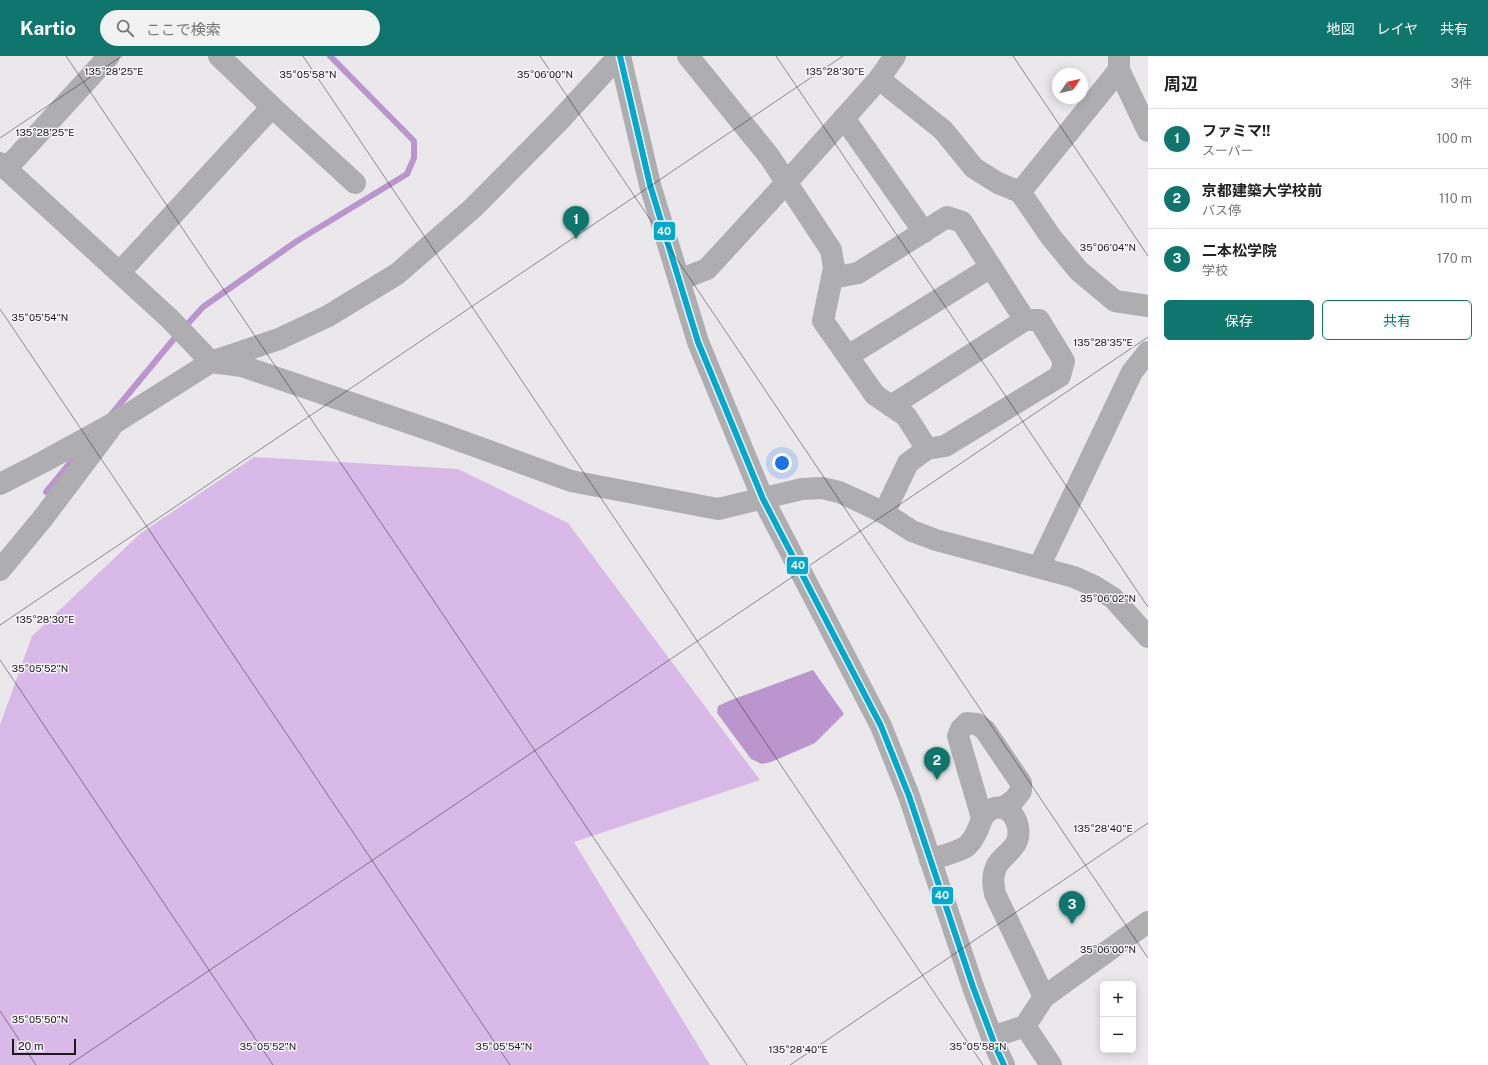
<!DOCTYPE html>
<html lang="ja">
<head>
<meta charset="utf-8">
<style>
  body { margin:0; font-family:"Public Sans","Noto Sans JP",sans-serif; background:#f2f2f2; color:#222 }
  .controls { position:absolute; right:12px; bottom:12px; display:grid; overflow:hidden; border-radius:6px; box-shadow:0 2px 10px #0003 }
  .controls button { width:36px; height:36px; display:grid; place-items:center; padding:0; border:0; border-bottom:1px solid #e0e0e0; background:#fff; color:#222; font:20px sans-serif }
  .compass { position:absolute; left:1052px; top:12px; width:36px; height:36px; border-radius:50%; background:#fff; box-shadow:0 2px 10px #0003; rotate:56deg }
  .scale { position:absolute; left:12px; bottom:10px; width:64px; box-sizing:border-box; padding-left:4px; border:2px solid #1a191b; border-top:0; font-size:11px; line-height:14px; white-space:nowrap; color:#1a191b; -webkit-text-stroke:3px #f8f5fa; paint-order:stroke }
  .you { position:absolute; left:782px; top:407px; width:14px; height:14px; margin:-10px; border:3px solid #fff; border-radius:50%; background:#1a73e8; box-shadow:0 0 0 6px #1a73e833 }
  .badge { display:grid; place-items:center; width:26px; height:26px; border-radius:50%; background:#0f766e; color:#fff; font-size:13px; font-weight:700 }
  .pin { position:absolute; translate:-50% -33px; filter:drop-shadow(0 1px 2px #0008) }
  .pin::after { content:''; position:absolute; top:21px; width:14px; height:12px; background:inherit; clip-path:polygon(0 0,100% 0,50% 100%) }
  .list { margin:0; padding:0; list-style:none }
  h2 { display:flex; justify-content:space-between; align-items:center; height:52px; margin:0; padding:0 16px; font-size:17px }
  h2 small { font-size:13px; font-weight:400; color:#767676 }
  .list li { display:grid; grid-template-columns:26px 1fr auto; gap:12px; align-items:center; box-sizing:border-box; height:60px; padding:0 16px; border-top:1px solid #e0e0e0 }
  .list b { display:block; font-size:15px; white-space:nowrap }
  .list p { margin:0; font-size:13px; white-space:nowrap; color:#767676 }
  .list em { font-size:13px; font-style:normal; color:#767676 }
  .actions { display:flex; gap:8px; padding:12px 16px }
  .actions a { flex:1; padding:9px 0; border:1px solid #0f766e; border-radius:6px; text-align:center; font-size:14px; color:#0f766e }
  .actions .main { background:#0f766e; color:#fff }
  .icon { flex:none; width:22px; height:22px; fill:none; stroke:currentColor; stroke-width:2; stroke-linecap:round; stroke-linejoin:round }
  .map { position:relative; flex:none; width:1148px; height:1009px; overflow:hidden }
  header { display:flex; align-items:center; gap:24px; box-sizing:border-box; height:56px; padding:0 20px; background:#0f766e; color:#fff }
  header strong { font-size:19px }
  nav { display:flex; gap:22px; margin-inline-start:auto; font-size:14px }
  .search { width:280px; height:36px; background:#f2f2f2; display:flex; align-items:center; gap:10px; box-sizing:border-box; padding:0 14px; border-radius:22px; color:#767676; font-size:15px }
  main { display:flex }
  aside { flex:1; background:#fff }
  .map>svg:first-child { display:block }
</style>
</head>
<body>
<header>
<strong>Kartio</strong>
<div class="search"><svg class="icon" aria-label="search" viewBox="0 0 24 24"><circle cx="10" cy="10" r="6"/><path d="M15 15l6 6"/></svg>ここで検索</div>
<nav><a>地図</a><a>レイヤ</a><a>共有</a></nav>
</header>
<main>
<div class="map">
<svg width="1148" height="1009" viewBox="0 0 1148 1009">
  <rect width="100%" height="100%" fill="#eae8eb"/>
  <polygon fill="#d8b9e8" points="254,401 458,413 568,467 760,724 574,786 710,1009 0,1009 0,669 32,580 141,477"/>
  <polygon fill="#ba95ce" points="813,614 844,658 815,687 771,706 762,708 751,703 717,657 718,650 731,644"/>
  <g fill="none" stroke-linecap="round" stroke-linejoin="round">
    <g stroke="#ba95ce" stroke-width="6">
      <polyline points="110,360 173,284 203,251 297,185 407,118 414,102 414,85 330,0"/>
      <polyline points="46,436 79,396"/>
    </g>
    <g stroke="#aeadaf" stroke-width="22">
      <polyline points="219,0 272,51 355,127"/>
      <polyline points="620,0 650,129 698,286 763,443 881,670 909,740 973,931 996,992 1004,1009"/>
      <polyline points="688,0 769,100 831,194 834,212 823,265 875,339 906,360 927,393"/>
      <polyline points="1119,1 1119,14 1148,75"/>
      <polyline points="879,23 943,74 974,112 998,127 1020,136 1051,181 1079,215 1115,245 1148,250"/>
      <polyline points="844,62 924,176"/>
      <polyline points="0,107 170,263 211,306 242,310 439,377 571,425 718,453 802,433 822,432 839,436 859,445 884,457 912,475 936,484 1074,521 1094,530 1113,542 1148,581"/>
      <polyline points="6,113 109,0"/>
      <polyline points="1020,136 1119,14"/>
      <polyline points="120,216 272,51"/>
      <polyline points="832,222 858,217 947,161 962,166 1025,264"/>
      <polyline points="679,224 707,213 786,127 879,23 895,0"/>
      <polyline points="848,300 991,211"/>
      <polyline points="0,428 43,406 116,366 211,306 279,283 328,260 397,218 473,152 558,66 619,0"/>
      <polyline points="884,457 908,407 927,393 945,390 1060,320 1064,305 1039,264 1025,264 891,350"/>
      <polyline points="1039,511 1132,316 1148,296"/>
      <polyline points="0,514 43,462 110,373"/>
      <polyline points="982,762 958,680 961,673 967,667 977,668 985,674 1021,727 1021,735 1014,744 1003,752"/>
      <path d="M930 804C938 801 961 795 967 790 971 786 975 780 977 775 982 766 981 758 992 753 1010 745 1023 769 1017 785 1013 795 1001 801 996 811 992 822 993 827 995 838L1044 941 1025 970"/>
      <polyline points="1044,941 1148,866"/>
      <polyline points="992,981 1025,970 1051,1009"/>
    </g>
    <g stroke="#f8f5fa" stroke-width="9">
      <polyline id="bus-1" points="620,0 650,129 698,286 763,443 881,670 909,740 973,931 996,992 1004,1009"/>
    </g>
    <use href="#bus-1" stroke="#00a9ce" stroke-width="6"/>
  </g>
  <path fill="none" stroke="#1a191b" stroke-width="1" stroke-opacity="0.45" d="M66 0 747 1009M303 0 983 1009M540 0 1148 902M776 0 1148 551M1013 0 1148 200M0 82 122 0M0 253 510 1009M0 569 843 0M0 604 273 1009M0 955 36 1009M69 1009 1148 281M790 1009 1148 767"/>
  <g font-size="10" text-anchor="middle" fill="#1a191b" stroke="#f8f5fa" stroke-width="3" stroke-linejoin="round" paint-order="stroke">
    <text x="835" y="19">135°28'30"E</text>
    <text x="114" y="19">135°28'25"E</text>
    <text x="545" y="22">35°06'00"N</text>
    <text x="308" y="22">35°05'58"N</text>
    <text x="45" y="80">135°28'25"E</text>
    <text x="1108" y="195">35°06'04"N</text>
    <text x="40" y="265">35°05'54"N</text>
    <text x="1103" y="290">135°28'35"E</text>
    <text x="1108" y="546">35°06'02"N</text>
    <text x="45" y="567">135°28'30"E</text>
    <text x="40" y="616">35°05'52"N</text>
    <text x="1103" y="776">135°28'40"E</text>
    <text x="1108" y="897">35°06'00"N</text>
    <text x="40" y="967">35°05'50"N</text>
    <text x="268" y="994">35°05'52"N</text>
    <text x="504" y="994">35°05'54"N</text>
    <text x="978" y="994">35°05'58"N</text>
    <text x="798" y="997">135°28'40"E</text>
  </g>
  <g stroke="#f8f5fa" stroke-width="1.5">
    <rect x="653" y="165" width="23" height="20" rx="4" fill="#00a9ce"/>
    <rect x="786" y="500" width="23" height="19" rx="4" fill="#00a9ce"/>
    <rect x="931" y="830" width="23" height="19" rx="4" fill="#00a9ce"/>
  </g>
  <g font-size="11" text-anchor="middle" font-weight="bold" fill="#fff">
    <text x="664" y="179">40</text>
    <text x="798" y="513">40</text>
    <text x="942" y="843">40</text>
  </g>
</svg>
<div class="controls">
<button>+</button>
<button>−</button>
</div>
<svg class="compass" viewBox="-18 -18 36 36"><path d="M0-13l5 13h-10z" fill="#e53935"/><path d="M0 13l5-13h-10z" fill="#767676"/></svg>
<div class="scale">20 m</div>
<div class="you"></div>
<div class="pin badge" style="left:576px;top:183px">1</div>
<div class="pin badge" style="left:937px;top:724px">2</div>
<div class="pin badge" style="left:1072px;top:868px">3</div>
</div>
<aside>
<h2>周辺<small>3件</small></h2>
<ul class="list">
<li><span class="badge">1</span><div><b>ファミマ!!</b><p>スーパー</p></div><em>100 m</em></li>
<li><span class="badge">2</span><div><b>京都建築大学校前</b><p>バス停</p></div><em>110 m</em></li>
<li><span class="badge">3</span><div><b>二本松学院</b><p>学校</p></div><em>170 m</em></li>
</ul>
<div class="actions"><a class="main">保存</a><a>共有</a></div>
</aside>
</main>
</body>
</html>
